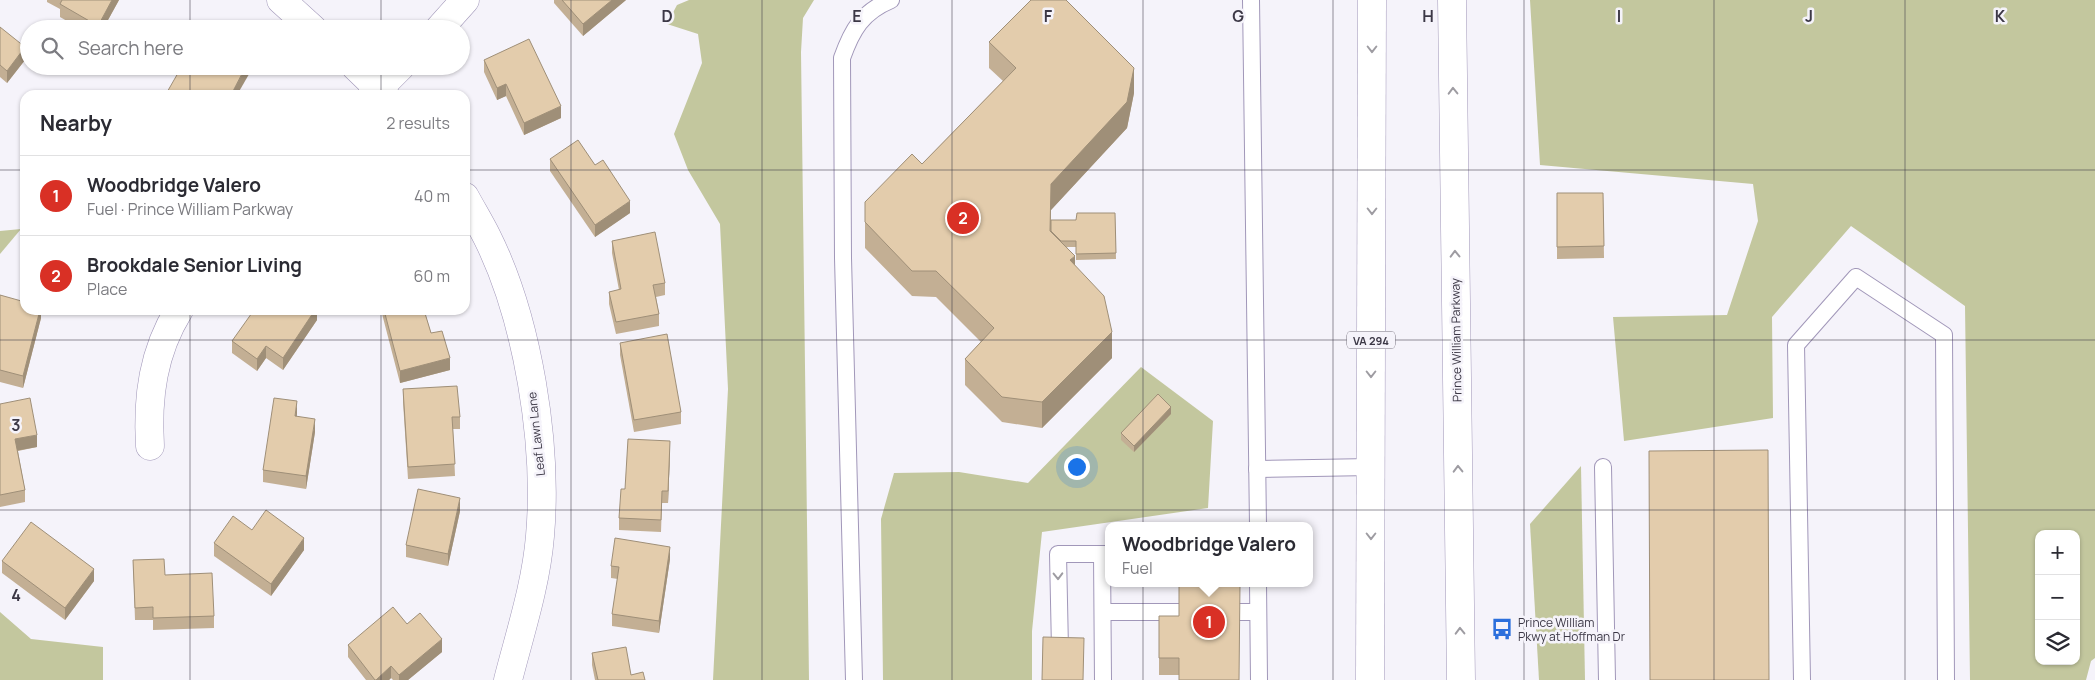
<!DOCTYPE html>
<html lang="en">
<head>
<meta charset="utf-8">
<style>
  body { margin:0; font-family:Manrope,sans-serif; background:#f7f7f7; color:#2b2b33 }
  .controls { position:absolute; right:15px; bottom:15px; display:grid; overflow:hidden; border-radius:10px; box-shadow:0 1px 4px #0004 }
  .controls button { width:45px; height:45px; display:grid; place-items:center; padding:0; border:0; border-bottom:1px solid #e1e1e2; background:#fff; color:#2b2b33; font:25px sans-serif }
  .you { position:absolute; left:1076px; top:466px; width:18px; height:18px; margin:-12px; border:4px solid #fff; border-radius:50%; background:#1a73e8; box-shadow:0 0 0 8px #1a73e833 }
  .badge { display:grid; place-items:center; width:32px; height:32px; border-radius:50%; background:#d93025; color:#fff; font-size:16px; font-weight:700 }
  .pin { position:absolute; translate:-50% -50%; border:2px solid #fff; box-shadow:0 1px 5px #0006 }
  .popup { position:absolute; left:1105px; top:522px; width:208px; height:65px; box-sizing:border-box; display:grid; place-content:center; border-radius:10px; background:#fff; filter:drop-shadow(0 1px 4px #0005); font-size:16px; white-space:nowrap; color:#7c7c81 }
  .popup b { font-size:19px; color:#2b2b33 }
  .popup::after { content:''; position:absolute; left:50%; top:100%; margin-left:-10px; border:10px solid transparent; border-top-color:#fff }
  .list { margin:0; padding:0; list-style:none }
  h2 { display:flex; justify-content:space-between; align-items:center; height:65px; margin:0; padding:0 20px; font-size:21px }
  h2 small { font-size:16px; font-weight:400; color:#7c7c81 }
  .list li { display:grid; grid-template-columns:32px 1fr auto; gap:15px; align-items:center; box-sizing:border-box; height:80px; padding:0 20px; border-top:1px solid #e1e1e2 }
  .list b { display:block; font-size:19px; white-space:nowrap }
  .list p { margin:0; font-size:16px; white-space:nowrap; color:#7c7c81 }
  .list em { font-size:16px; font-style:normal; color:#7c7c81 }
  .icon { flex:none; width:28px; height:28px; fill:none; stroke:currentColor; stroke-width:2; stroke-linecap:round; stroke-linejoin:round }
  .map { position:relative; flex:none; width:2095px; height:680px; overflow:hidden }
  .search { position:absolute; background:#fff; box-shadow:0 1px 4px #0004; left:20px; top:20px; width:450px; height:55px; display:flex; align-items:center; gap:12px; box-sizing:border-box; padding:0 18px; border-radius:28px; color:#7c7c81; font-size:19px }
  .panel { position:absolute; background:#fff; box-shadow:0 1px 4px #0004; left:20px; top:90px; width:450px; height:225px; border-radius:15px }
  .map>svg:first-child { display:block }
</style>
</head>
<body>
<div class="map">
<svg width="2095" height="680" viewBox="0 0 2095 680">
  <rect width="100%" height="100%" fill="#f5f3fa"/>
  <g fill="#c3c79e" fill-rule="evenodd">
    <polygon points="689,0 814,0 803,18 801,52 809,680 713,680 728,389 720,224 688,170 674,134 702,63 698,34 667,24 677,5"/>
    <path d="M1530 0H2095V658L2091 661 2086 680H1970L1965 306 1851 226 1772 317 1773 418 1624 441 1613 317 1727 315 1758 221 1753 184 1540 165ZM2039 534H2076V661H2039Z"/>
    <polygon points="21,229 0,254 0,231"/>
    <polygon points="1141,367 1213,421 1208,508 1042,532 1032,631 1032,680 883,680 881,519 894,473 959,472 1028,483"/>
    <polygon points="1581,466 1585,680 1539,680 1530,524"/>
    <polygon points="0,612 31,639 103,647 103,680 0,680"/>
  </g>
  <g fill="none" stroke-linecap="round" stroke-linejoin="round">
    <g stroke="#a197b9" stroke-width="18">
      <g id="lane">
        <polyline points="1251,0 1258,526"/>
        <polyline points="1603,467 1607,680"/>
        <polyline points="1257,469 1371,467"/>
        <polyline points="1258,583 1259,680"/>
        <polyline points="1103,612 1179,612"/>
        <polyline points="1240,612 1258,612"/>
        <polyline points="1060,649 1058,554 1102,554"/>
        <path d="M854 680 843 258 842 58C852 30 862 12 891 0"/>
        <polyline points="1103,680 1102,554 1109,554"/>
        <polyline points="1802,680 1796,345 1856,277 1944,335 1946,680"/>
      </g>
    </g>
    <g stroke="#a197b9" stroke-width="29">
      <g id="street">
        <polyline points="281,0 313,29"/>
        <polyline points="439,29 465,0"/>
        <polyline points="355,66 385,95"/>
        <polyline points="372,95 401,66"/>
        <path d="M465 197C472 210 480 223 487 237 528 319 548 444 540 536 536 585 520 633 508 680"/>
        <path d="M150 446C147 397 153 352 179 310"/>
      </g>
    </g>
    <g stroke="#a197b9" stroke-width="29">
      <g id="highway">
        <polyline points="1452,0 1461,680"/>
        <polyline points="1370,680 1372,0"/>
      </g>
    </g>
    <use href="#lane" stroke="#fff" stroke-width="16"/>
    <use href="#street" stroke="#fff" stroke-width="28"/>
    <use href="#highway" stroke="#fff" stroke-width="28"/>
  </g>
  <g fill="#c3af94">
    <polygon points="47,0 119,0 103,29 81,29 60,17 60,9 47,2"/>
    <polygon points="554,0 626,0 583,36 554,3"/>
    <polygon points="0,27 25,60 7,83 0,77"/>
    <polygon points="989,42 1134,93 1127,128 1051,210 1051,220 1076,220 1115,213 1116,259 1076,260 1076,247 1067,247 1075,266 1112,358 1042,428 1002,422 965,385 965,359 981,342 936,297 912,296 865,248 865,202 922,164 1003,81 989,68"/>
    <polygon points="484,60 561,118 524,135 506,96 497,100 484,72"/>
    <polygon points="550,159 595,165 630,213 595,237 550,171"/>
    <polygon points="1557,193 1603,193 1604,258 1557,259"/>
    <polygon points="612,241 665,283 665,295 656,297 659,314 659,326 616,334 609,304 609,292 619,290 612,253"/>
    <polygon points="0,295 41,310 41,318 23,388 0,382"/>
    <polygon points="317,310 317,320 283,370 266,358 257,371 232,353 232,341"/>
    <polygon points="381,310 424,310 431,333 450,370 400,383"/>
    <polygon points="620,343 681,412 681,424 634,432 620,355"/>
    <polygon points="403,389 460,417 460,429 453,429 455,476 408,479 403,402"/>
    <polygon points="0,404 37,447 18,451 25,490 25,502 0,507"/>
    <polygon points="297,414 297,417 315,432 306,489 263,482 263,470"/>
    <polygon points="1171,414 1134,452 1121,440 1121,433"/>
    <polygon points="670,453 668,503 662,503 661,532 619,530 619,518 625,489"/>
    <polygon points="460,511 448,566 406,557 406,545"/>
    <polygon points="252,530 304,550 271,596 214,556 214,543"/>
    <polygon points="670,559 659,633 612,626 612,614 618,579 611,578 611,566"/>
    <polygon points="133,560 165,575 214,616 214,628 153,630 153,620 135,620"/>
    <polygon points="2,561 94,581 65,620 2,573"/>
    <rect x="1159" y="616" width="20" height="59"/>
    <polygon points="407,624 442,652 408,680 393,680 391,678 389,680 366,680 348,657 348,645"/>
    <polygon points="592,653 631,675 645,680 595,680 592,665"/>
  </g>
  <g fill="#9f8f78">
    <polygon points="112,0 119,0 103,29 98,29 98,26"/>
    <polygon points="612,0 626,0 583,36 583,24"/>
    <polygon points="25,47 25,60 7,83 7,71"/>
    <polygon points="246,66 252,66 252,69 237,95 231,95"/>
    <polygon points="1134,68 1134,93 1127,128 1051,210 1050,257 1051,184"/>
    <polygon points="506,84 506,96 497,100 497,88"/>
    <polygon points="561,106 561,118 524,135 524,123"/>
    <polygon points="630,201 630,213 595,237 595,225"/>
    <polygon points="1075,256 1075,282 1070,260"/>
    <polygon points="40,310 41,310 41,318 23,388 23,376"/>
    <polygon points="315,310 317,310 317,320 283,370 283,358"/>
    <polygon points="1112,332 1112,358 1042,428 1042,402"/>
    <polygon points="266,346 266,358 257,371 257,359"/>
    <polygon points="450,358 450,370 400,383 400,371"/>
    <polygon points="297,401 297,414 295,428 295,416"/>
    <polygon points="1171,407 1171,414 1134,452 1134,446"/>
    <polygon points="315,419 315,432 306,489 306,476"/>
    <polygon points="37,435 37,447 15,451 15,439"/>
    <polygon points="670,441 670,453 668,503 668,491"/>
    <polygon points="460,498 460,511 448,566 448,554"/>
    <polygon points="304,538 304,550 271,596 271,584"/>
    <polygon points="670,547 670,559 659,633 659,621"/>
    <polygon points="94,569 94,581 65,620 65,608"/>
    <polygon points="442,639 442,652 408,680 399,680 399,675"/>
    <polygon points="391,666 391,678 389,680 376,680"/>
  </g>
  <g fill="#e3ccac" stroke="#9f8f78">
    <polygon points="62,0 112,0 98,26 60,4"/>
    <polygon points="562,0 612,0 583,24"/>
    <polygon points="1031,0 1066,0 1134,68 1127,102 1051,184 1050,231 1075,256 1070,260 1104,296 1112,332 1042,402 1002,397 965,359 994,328 936,271 912,271 865,222 865,202 912,154 922,164 1016,68 989,42"/>
    <polygon points="0,27 25,47 7,71 0,65"/>
    <polygon points="529,39 561,106 524,123 506,84 497,88 484,60"/>
    <polygon points="182,66 246,66 231,95 167,95 166,94"/>
    <polygon points="578,140 595,165 603,160 630,201 595,225 550,159"/>
    <polygon points="1557,193 1603,193 1604,246 1557,247"/>
    <polygon points="1077,213 1115,213 1116,253 1076,254 1076,241 1061,241 1051,231 1051,220 1076,220"/>
    <polygon points="655,232 665,283 653,285 659,314 616,322 609,292 621,289 612,241"/>
    <polygon points="0,295 25,302 25,310 40,310 23,376 0,370"/>
    <polygon points="254,310 315,310 283,358 266,346 257,359 232,341"/>
    <polygon points="384,310 424,310 431,333 442,331 450,358 400,371"/>
    <polygon points="667,334 681,412 634,420 620,343"/>
    <polygon points="457,386 460,417 452,417 455,464 408,467 403,389"/>
    <polygon points="1158,394 1171,407 1134,446 1121,433"/>
    <polygon points="30,398 37,435 15,439 25,490 0,495 0,404"/>
    <polygon points="274,398 297,401 295,416 315,419 306,476 263,470"/>
    <polygon points="628,439 670,441 668,491 662,491 661,520 619,518 621,489 625,489"/>
    <polygon points="1768,450 1769,680 1650,680 1649,451"/>
    <polygon points="418,489 460,498 448,554 406,545"/>
    <polygon points="266,510 304,538 271,584 214,543 233,516 252,530"/>
    <polygon points="31,522 94,569 65,608 2,561"/>
    <polygon points="615,538 670,547 659,621 612,614 619,567 611,566"/>
    <polygon points="164,559 165,575 212,573 214,616 153,618 153,607 135,608 133,560"/>
    <polygon points="1179,583 1240,583 1239,680 1179,680 1179,658 1159,658 1159,616 1179,616"/>
    <polygon points="393,607 407,624 420,613 442,639 399,675 391,666 376,680 375,680 348,645"/>
    <polygon points="1043,637 1084,638 1083,680 1042,680"/>
    <polygon points="626,647 631,675 643,672 645,680 598,680 592,653"/>
  </g>
  <defs><path id="oneway-chevron" d="M-2-3.5L2.5 0L-2 3.5" fill="none" stroke-width="1.6" stroke-linecap="round" stroke-linejoin="round" transform="scale(1.25)"/></defs>
  <g stroke="#9e9ca2">
    <use href="#oneway-chevron" transform="translate(1372 49) rotate(90)"/>
    <use href="#oneway-chevron" transform="translate(1453 91) rotate(-91)"/>
    <use href="#oneway-chevron" transform="translate(1372 211) rotate(90)"/>
    <use href="#oneway-chevron" transform="translate(1455 254) rotate(-91)"/>
    <use href="#oneway-chevron" transform="translate(1371 374) rotate(90)"/>
    <use href="#oneway-chevron" transform="translate(1458 469) rotate(-91)"/>
    <use href="#oneway-chevron" transform="translate(1371 536) rotate(90)"/>
    <use href="#oneway-chevron" transform="translate(1058 576) rotate(89)"/>
    <use href="#oneway-chevron" transform="translate(1460 631) rotate(-91)"/>
  </g>
  <path fill="none" stroke="#3c3846" stroke-width="1" stroke-opacity="0.55" d="M190 0V29M381 0V29M571 0V680M762 0V680M952 0V680M1143 0V680M1333 0V680M1524 0V680M1714 0V680M1905 0V680M190 66V95M381 66V95M0 170H25M465 170H2095M190 310V680M381 310V680M0 340H2095M0 510H2095"/>
  <defs>
    <g id="bus-bare" transform="scale(1.725)"><path d="M-5-6H5V4H4V6H2V4H-2V6H-4V4H-5ZM-3.5-4V0h7V-4ZM-3.5 1.2v1.5H-2V1.2ZM2 1.2v1.5H3.5V1.2Z" fill="#2c6fdc" stroke="#f5f3fa" stroke-width="2.5" paint-order="stroke"/></g>
  </defs>
  <g fill-rule="evenodd">
    <use href="#bus-bare" x="1502" y="629"/>
  </g>
  <g text-anchor="middle" dominant-baseline="central" stroke-width="5" stroke-linejoin="round" paint-order="stroke">
    <rect fill="#f5f3fa" stroke="#74707c" stroke-width="1" x="1347" y="331.5" width="48" height="17" rx="4"/>
    <g font-size="11" font-weight="bold" fill="#3c3846">
      <text x="1371" y="340">VA 294</text>
    </g>
    <g font-size="12" fill="#3c3846" stroke="#f5f3fa">
      <text transform="translate(1456 340) rotate(-91)">Prince William Parkway</text>
      <text transform="translate(536 434) rotate(-96)">Leaf Lawn Lane</text>
    </g>
    <g font-size="12" fill="#3c3846" stroke="#f5f3fa" text-anchor="start">
      <text x="1518" y="622">Prince William<tspan x="1518" dy="14">Pkwy at Hoffman Dr</tspan></text>
    </g>
  </g>
  <g font-size="16" text-anchor="middle" font-weight="bold" fill="#3c3846" stroke="#f5f3fa" stroke-width="5" stroke-linejoin="round" paint-order="stroke">
    <text x="667" y="22">D</text>
    <text x="857" y="22">E</text>
    <text x="1048" y="22">F</text>
    <text x="1238" y="22">G</text>
    <text x="1428" y="22">H</text>
    <text x="1619" y="22">I</text>
    <text x="1809" y="22">J</text>
    <text x="2000" y="22">K</text>
    <text x="16" y="431">3</text>
    <text x="16" y="601">4</text>
  </g>
</svg>
<div class="controls">
<button>+</button>
<button>−</button>
<button><svg class="icon" aria-label="layers" viewBox="0 0 24 24"><path d="M12 4l9 5-9 5-9-5zM3 14l9 5 9-5"/></svg></button>
</div>
<div class="you"></div>
<div class="pin badge" style="left:1209px;top:622px">1</div>
<div class="popup"><b>Woodbridge Valero</b>Fuel</div>
<div class="pin badge" style="left:963px;top:218px">2</div>
<div class="search"><svg class="icon" aria-label="search" viewBox="0 0 24 24"><circle cx="10" cy="10" r="6"/><path d="M15 15l6 6"/></svg>Search here</div>
<section class="panel">
<h2>Nearby<small>2 results</small></h2>
<ul class="list">
<li><span class="badge">1</span><div><b>Woodbridge Valero</b><p>Fuel · Prince William Parkway</p></div><em>40 m</em></li>
<li><span class="badge">2</span><div><b>Brookdale Senior Living</b><p>Place</p></div><em>60 m</em></li>
</ul>
</section>
</div>
</body>
</html>
